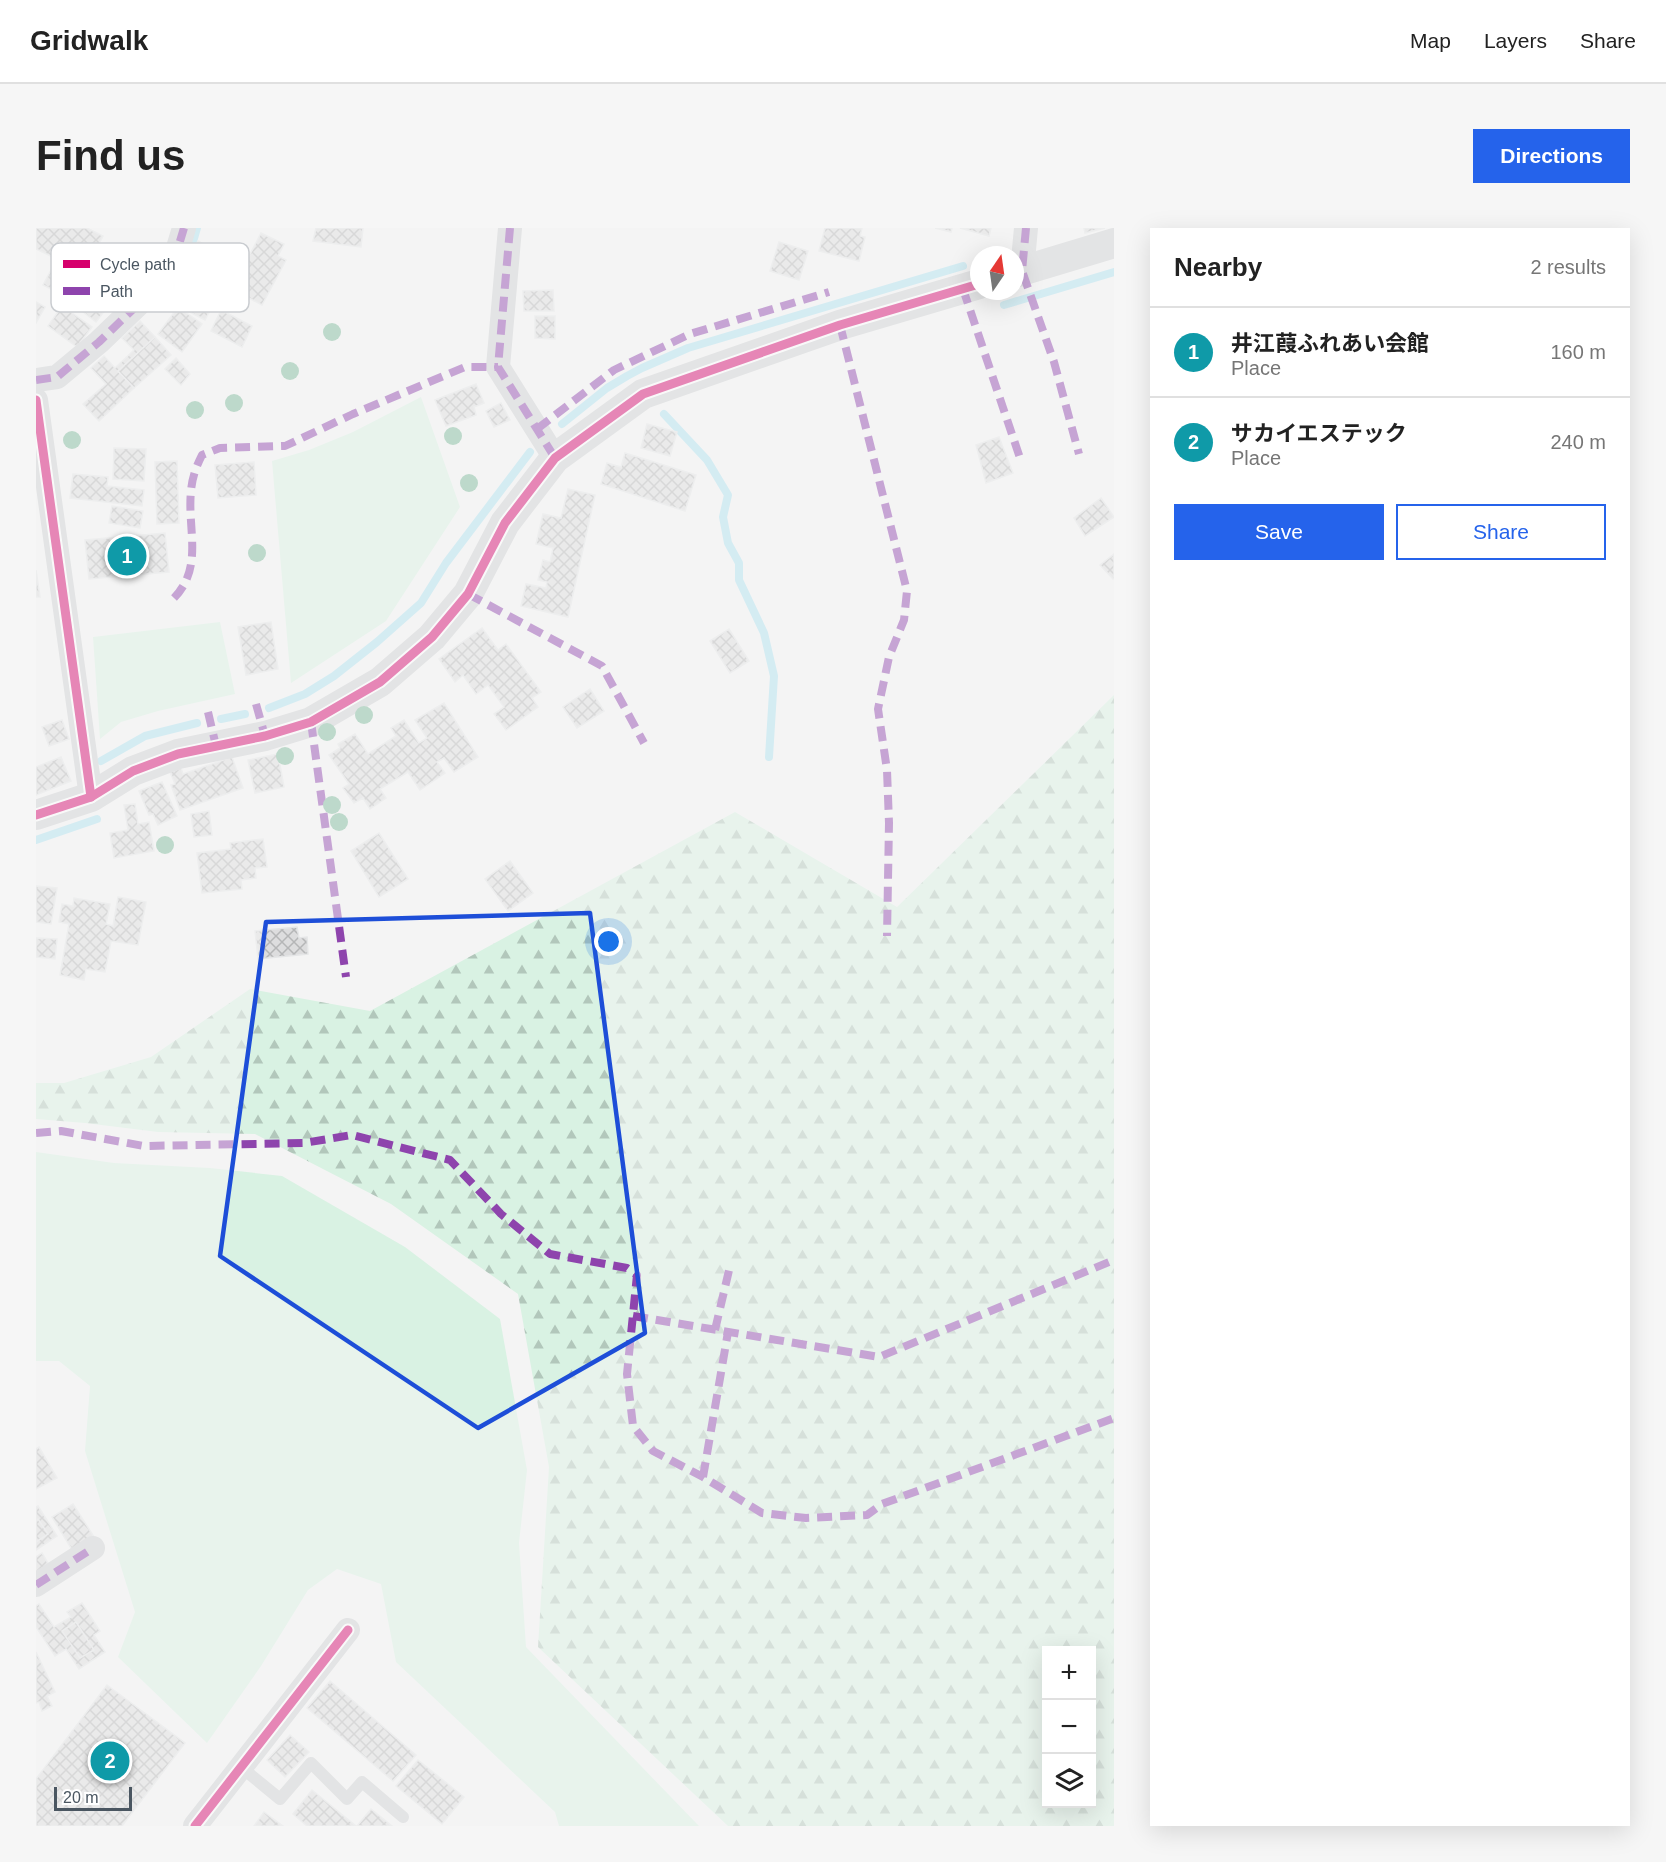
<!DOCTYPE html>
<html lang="en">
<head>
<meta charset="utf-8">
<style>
  body { margin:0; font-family:Helvetica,"Noto Sans JP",sans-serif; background:#f6f6f6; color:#222 }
  .controls { position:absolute; right:18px; bottom:18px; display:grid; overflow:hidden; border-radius:0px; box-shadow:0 6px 24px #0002 }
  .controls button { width:54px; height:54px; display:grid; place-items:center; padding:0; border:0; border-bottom:2px solid #e0e0e0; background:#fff; color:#222; font:30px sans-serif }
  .compass { position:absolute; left:934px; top:18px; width:54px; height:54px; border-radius:50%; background:#fff; box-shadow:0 6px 24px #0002; rotate:13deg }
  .scale { position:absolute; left:18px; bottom:15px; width:78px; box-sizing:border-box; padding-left:6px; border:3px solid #4a5661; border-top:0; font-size:16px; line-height:21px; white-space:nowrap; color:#4a5661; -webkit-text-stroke:4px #fff; paint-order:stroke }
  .you { position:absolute; left:573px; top:714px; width:21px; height:21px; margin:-15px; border:4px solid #fff; border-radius:50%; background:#1a73e8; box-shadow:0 0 0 9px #1a73e833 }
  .badge { display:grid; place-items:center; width:39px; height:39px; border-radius:50%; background:#2563eb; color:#fff; font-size:20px; font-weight:700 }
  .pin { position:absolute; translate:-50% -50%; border:3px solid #fff; box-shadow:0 2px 6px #0006 }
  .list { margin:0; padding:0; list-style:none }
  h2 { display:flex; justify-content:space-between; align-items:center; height:78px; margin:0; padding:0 24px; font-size:26px }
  h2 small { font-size:20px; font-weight:400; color:#767676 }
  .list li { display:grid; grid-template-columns:39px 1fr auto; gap:18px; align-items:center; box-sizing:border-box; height:90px; padding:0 24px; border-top:2px solid #e0e0e0 }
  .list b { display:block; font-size:22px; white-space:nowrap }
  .list p { margin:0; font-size:20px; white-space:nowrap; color:#767676 }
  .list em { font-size:20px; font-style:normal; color:#767676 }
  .actions { display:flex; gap:12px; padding:18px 24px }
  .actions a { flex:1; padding:14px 0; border:2px solid #2563eb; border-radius:0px; text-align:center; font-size:21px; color:#2563eb }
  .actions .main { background:#2563eb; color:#fff }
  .icon { flex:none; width:33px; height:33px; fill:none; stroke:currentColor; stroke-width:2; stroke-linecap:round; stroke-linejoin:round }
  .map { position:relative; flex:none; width:1078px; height:1598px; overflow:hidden; border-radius:0px }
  header { display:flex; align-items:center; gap:36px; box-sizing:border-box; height:84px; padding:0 30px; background:#fff; border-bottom:2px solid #e0e0e0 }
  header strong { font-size:28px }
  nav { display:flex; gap:33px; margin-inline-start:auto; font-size:21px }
  .intro { display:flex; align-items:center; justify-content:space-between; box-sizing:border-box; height:144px; padding:0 36px }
  h1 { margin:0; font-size:42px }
  .button { padding:15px 27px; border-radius:0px; background:#2563eb; color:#fff; font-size:21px; font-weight:700 }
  main { display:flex; gap:36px; padding:0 36px }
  aside { flex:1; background:#fff; border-radius:0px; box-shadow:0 6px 24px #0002 }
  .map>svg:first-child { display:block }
</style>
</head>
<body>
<header>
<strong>Gridwalk</strong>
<nav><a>Map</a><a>Layers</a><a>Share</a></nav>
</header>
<div class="intro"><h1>Find us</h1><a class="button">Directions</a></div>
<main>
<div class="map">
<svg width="1078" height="1598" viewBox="0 0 1078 1598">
  <defs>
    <pattern id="forest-firs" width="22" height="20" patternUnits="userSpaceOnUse" patternTransform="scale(1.5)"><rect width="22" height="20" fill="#d9f2e3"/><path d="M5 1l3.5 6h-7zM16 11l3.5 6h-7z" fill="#b2c7bb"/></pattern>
    <pattern id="building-cross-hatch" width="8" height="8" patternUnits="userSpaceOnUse" patternTransform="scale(1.5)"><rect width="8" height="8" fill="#ddddde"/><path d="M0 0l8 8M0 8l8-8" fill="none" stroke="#b5b6b7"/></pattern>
  </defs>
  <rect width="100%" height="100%" fill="#f4f4f4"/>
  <g fill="#d9f2e3">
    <polygon points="385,169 424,279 350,393 255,455 236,233 273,222 317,204"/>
    <polygon points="184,394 199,466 122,483 85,494 64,511 57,409"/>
    <polygon points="0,924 78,935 174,940 246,948 369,1019 464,1091 491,1242 483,1315 490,1419 663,1598 523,1598 519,1584 360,1434 345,1356 301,1341 272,1362 225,1438 171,1515 82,1429 99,1384 49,1223 54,1158 23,1133 0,1133"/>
  </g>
  <path fill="url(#forest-firs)" fill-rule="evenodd" d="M1078 467V1598H692L502 1419 513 1239 482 1066 355 976 219 906 122 904 49 895 0 891V855H28L115 829 214 761 334 783 699 584 861 679ZM1011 1422H1056V1576H1011Z"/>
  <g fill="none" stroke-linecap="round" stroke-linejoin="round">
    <g stroke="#aee2f0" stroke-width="8">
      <polyline points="151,23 157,14 161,0"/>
      <polyline points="968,77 1078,44"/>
      <polyline points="628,186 671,232 692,267 687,289 692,315 703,335 703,352 728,405 738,448 733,529"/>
      <polyline points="526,196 571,160 591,148 606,140 652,120 927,38"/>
      <polyline points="233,480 269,466 298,448 341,414 385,375 410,335 494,224"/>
      <polyline points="185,491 209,486"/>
      <polyline points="65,533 109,508 161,495"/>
      <polyline points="0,612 61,591"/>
    </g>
  </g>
  <g fill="url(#building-cross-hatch)" stroke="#e5e6e7" stroke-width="1.5">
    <polygon points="0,0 51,0 67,8 34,71 7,57 21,31 0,21"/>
    <polygon points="280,0 327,0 325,19 277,13"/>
    <polygon points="789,0 826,0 824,8 829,9 823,33 783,23"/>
    <polygon points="899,0 916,0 915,4"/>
    <polygon points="924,0 955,0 953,8"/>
    <polygon points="1048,0 1069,0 1049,5"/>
    <polygon points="225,5 248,16 242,28 250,32 226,77 196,61"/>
    <polygon points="162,13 200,33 169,92 131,72"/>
    <polygon points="743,14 772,23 763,52 734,43"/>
    <polygon points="61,54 80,68 60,94 37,76 52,56 57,60"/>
    <polygon points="517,62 518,83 488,83 487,63"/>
    <polygon points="0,74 9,79 0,95"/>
    <polygon points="26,78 56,99 41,119 12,98"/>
    <polygon points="142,79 166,96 146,124 122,106"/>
    <polygon points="185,82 216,98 206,119 175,103"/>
    <polygon points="499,88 519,88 519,111 499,110"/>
    <polygon points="104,93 119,109 82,143 98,160 63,193 47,176 70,156 55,140 68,128 79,140 98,122 86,110"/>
    <polygon points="119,109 135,127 98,160 82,143"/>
    <polygon points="140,130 154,146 145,157 129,141"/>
    <polygon points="440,156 448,175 438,179 440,187 410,198 399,172"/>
    <polygon points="465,175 474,192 458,199 450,183"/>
    <polygon points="611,196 641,204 634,228 605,220"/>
    <polygon points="963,209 977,245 950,255 940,217"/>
    <polygon points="78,220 110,221 108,253 77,251"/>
    <polygon points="589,225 660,247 649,283 565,256 571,235 585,239"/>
    <polygon points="141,233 143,295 121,296 119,234"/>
    <polygon points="218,234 220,267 182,270 179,237"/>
    <polygon points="37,246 72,249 71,258 108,262 106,278 34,270"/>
    <polygon points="532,261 559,267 532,389 485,378 490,356 510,360 511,354 502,352 507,332 514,334 517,320 500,316 507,286 525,290"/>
    <polygon points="1065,270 1078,289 1049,308 1038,290"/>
    <polygon points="76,278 107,283 104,300 73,295"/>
    <polygon points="129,305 133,344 53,351 49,312"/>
    <polygon points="99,321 100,335 82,336 81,322"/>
    <polygon points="1078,326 1078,350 1077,351 1064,337"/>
    <polygon points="0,342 4,369 0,369"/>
    <polygon points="235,394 242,441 210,447 202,399"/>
    <polygon points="446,400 462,422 470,416 505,464 496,470 502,479 470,502 458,486 468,479 452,457 440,466 427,447 419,454 403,431"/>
    <polygon points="693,401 713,433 694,445 674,413"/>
    <polygon points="554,461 568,483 541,500 527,479"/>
    <polygon points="408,475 442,529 418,544 408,530 401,534 409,545 384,562 372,544 344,561 350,570 334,581 327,570 318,575 307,560 313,556 293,527 304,520 302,516 319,506 332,526 360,508 355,500 368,492 383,515 391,510 379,492"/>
    <polygon points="26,492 33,511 13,518 6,499"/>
    <polygon points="242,526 248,559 219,565 212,532"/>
    <polygon points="25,529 35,553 0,567 0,539"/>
    <polygon points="196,529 207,560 144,582 135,557 139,556 134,544 145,540 147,546"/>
    <polygon points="126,554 141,588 122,597 117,586 113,587 103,563"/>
    <polygon points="99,576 102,596 113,594 118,623 78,630 74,605 92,602 88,577"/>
    <polygon points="173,583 176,607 158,609 155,586"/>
    <polygon points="343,605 372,651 343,669 315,623"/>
    <polygon points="227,611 231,639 219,640 220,650 205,652 206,661 166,665 161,625 195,621 194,615"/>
    <polygon points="474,633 497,665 472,683 449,651"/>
    <polygon points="0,658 21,660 15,696 0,694"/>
    <polygon points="82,669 110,674 102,717 75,713 69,744 50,741 48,752 24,747 33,696 23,694 26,676 37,678 38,670 74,676 70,696 77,698"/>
    <polygon points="261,699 263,710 271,709 272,726 222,731 219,703"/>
    <polygon points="0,710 21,711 19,731 0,729"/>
    <polygon points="3,1219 21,1250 0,1261 0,1221"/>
    <polygon points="37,1276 60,1312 38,1325 16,1289"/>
    <polygon points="2,1278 21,1308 0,1322 0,1279"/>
    <polygon points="2,1291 12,1306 0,1314 0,1293"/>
    <polygon points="6,1325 16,1342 0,1352 0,1329"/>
    <polygon points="46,1375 64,1403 58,1407 69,1424 43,1441 30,1421 19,1428 0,1399 0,1378 3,1376 18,1399 35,1389 31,1384"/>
    <polygon points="40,1394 58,1422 44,1430 26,1403"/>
    <polygon points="0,1424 19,1464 11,1468 16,1478 6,1483 3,1474 0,1475"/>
    <polygon points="294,1453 380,1527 357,1553 271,1480"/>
    <polygon points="71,1457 149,1515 86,1598 0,1598 0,1551"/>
    <polygon points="254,1507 273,1524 249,1549 231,1532"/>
    <polygon points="382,1532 428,1569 406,1596 360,1558"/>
    <polygon points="276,1562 320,1598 271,1598 257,1586"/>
    <polygon points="335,1581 356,1598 321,1598"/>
    <polygon points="228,1584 247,1598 218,1598"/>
  </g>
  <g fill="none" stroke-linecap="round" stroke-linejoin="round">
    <polyline stroke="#ced0d2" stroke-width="12" points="205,1539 244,1571 275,1535 311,1571 326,1554 367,1589"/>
    <g stroke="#ced0d2" stroke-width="24">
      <polyline points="474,0 462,139 519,230"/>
      <polyline points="986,43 990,0"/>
      <polyline points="0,152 21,149 63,114 115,64 138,33 148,0"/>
      <polyline points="0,172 55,569"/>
      <polyline points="0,1357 57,1320"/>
      <polyline points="159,1598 312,1402"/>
    </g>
    <g stroke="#ced0d2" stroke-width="30">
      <polyline points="979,45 1078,15"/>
      <polyline points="0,587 55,569 97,543 142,526 229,508 275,494 344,454 396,409 432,366 469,295 519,230 607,166 804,97 943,56"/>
    </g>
    <g stroke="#8e44ad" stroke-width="8" stroke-dasharray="15 8" stroke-linecap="butt">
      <polyline points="474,0 462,139 519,230"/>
      <polyline points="990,0 986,43 1018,134 1043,226"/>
      <polyline points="927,61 984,230"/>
      <polyline points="804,97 871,363 868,392 853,429 842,481 851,542 853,595 851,708"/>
      <polyline points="0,152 21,149 63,114 115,64 138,33 148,0"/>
      <polyline points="501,201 578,142 654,106 793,64"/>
      <polyline points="432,366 566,438 608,515"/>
      <path d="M138 370C168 339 151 301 155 263 156 250 160 239 166 227L184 220 249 218 317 186 429 139H462"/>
      <polyline points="220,476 229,508"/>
      <polyline points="172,484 180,518"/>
      <polyline points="275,494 310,749"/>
      <polyline points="0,905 25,903 108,918 268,915 316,907 414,932 465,986 514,1026 591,1040 601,1047 591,1146 597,1198 617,1223 667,1249 726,1285 770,1290 831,1287 846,1276 1078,1190"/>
      <polyline points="597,1088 843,1129 1078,1032"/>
      <polyline points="679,1102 694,1038"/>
      <polyline points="667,1249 692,1104"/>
      <polyline points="0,1357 57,1320"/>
    </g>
    <g stroke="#fff" stroke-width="13">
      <g id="cycleway">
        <polyline points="0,172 55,569"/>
        <polyline points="0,587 55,569 97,543 142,526 229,508 275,494 344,454 396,409 432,366 469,295 519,230 607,166 804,97 943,56"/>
        <polyline points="159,1598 312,1402"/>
      </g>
    </g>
    <use href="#cycleway" stroke="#d6006c" stroke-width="9"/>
  </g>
  <g fill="#7ab899">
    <circle cx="296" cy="104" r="9"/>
    <circle cx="254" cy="143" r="9"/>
    <circle cx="198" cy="175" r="9"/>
    <circle cx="159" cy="182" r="9"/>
    <circle cx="417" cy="208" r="9"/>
    <circle cx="36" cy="212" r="9"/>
    <circle cx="433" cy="255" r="9"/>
    <circle cx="221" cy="325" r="9"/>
    <circle cx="328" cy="487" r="9"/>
    <circle cx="291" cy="504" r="9"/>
    <circle cx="249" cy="528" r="9"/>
    <circle cx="296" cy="577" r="9"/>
    <circle cx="303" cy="594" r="9"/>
    <circle cx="129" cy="617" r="9"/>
  </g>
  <path d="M0 0H1078V1598H0ZM554 685 609 1105 442 1200 184 1028 230 694Z" fill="#f4f4f4" fill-opacity=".55" fill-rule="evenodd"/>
  <path fill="none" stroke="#1d4ed8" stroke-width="4.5" stroke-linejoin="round" d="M554 685 609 1105 442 1200 184 1028 230 694Z"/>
  <rect x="15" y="15" width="198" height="69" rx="9" fill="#fff" stroke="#c9ccd0" stroke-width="1.5"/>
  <rect x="27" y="32" width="27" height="8" fill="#d6006c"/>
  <rect x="27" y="59" width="27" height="8" fill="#8e44ad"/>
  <g font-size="16" fill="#4a5661">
    <text x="64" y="42">Cycle path</text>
    <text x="64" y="69">Path</text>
  </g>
</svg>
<div class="controls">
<button>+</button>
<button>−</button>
<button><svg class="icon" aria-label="layers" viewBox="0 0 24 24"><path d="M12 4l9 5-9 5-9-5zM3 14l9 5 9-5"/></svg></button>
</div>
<svg class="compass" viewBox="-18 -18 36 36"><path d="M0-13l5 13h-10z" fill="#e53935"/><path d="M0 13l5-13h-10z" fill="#767676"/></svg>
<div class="scale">20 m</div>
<div class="you"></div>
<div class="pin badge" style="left:91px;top:328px;background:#0f9aa8">1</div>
<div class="pin badge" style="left:74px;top:1533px;background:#0f9aa8">2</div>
</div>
<aside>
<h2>Nearby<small>2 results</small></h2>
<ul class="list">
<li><span class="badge" style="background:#0f9aa8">1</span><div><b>井江葭ふれあい会館</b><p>Place</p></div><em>160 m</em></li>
<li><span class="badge" style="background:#0f9aa8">2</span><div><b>サカイエステック</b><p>Place</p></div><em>240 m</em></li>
</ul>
<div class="actions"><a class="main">Save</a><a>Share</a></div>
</aside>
</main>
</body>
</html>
